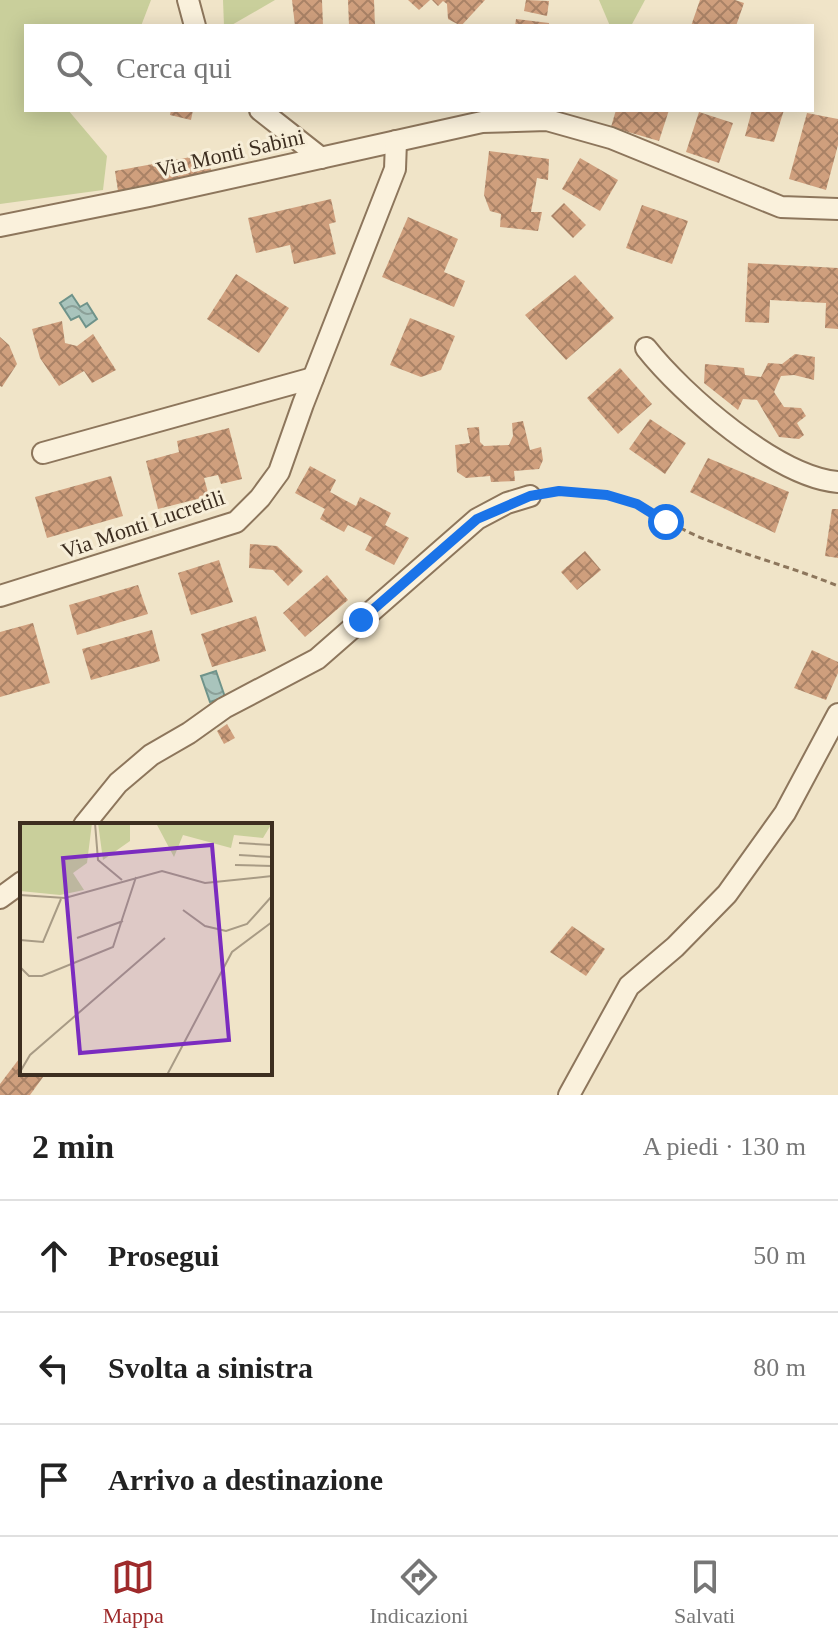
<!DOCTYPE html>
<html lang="it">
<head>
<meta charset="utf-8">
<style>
  body { margin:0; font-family:"Times New Roman",serif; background:#f6f6f6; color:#222 }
  .stop { position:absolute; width:24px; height:24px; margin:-18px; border:6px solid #1a73e8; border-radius:50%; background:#fff }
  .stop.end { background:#1a73e8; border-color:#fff; box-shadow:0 2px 8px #0008 }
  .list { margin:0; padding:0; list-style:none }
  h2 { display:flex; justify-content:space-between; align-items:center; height:104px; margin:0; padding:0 32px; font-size:34px }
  h2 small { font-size:26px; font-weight:400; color:#767676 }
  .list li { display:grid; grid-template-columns:52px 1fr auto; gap:24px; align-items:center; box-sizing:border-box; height:112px; padding:0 32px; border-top:2px solid #e0e0e0 }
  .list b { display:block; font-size:30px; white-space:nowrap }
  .list em { font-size:26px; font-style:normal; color:#767676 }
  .icon { flex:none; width:44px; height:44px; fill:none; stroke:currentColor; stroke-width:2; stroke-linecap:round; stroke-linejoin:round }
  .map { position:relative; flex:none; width:838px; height:1095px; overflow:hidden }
  .search { position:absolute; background:#fff; box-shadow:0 4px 20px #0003; left:24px; right:24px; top:24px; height:88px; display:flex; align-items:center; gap:20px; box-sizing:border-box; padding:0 28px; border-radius:0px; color:#767676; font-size:30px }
  .sheet { height:440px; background:#fff }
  nav { display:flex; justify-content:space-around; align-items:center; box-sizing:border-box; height:112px; border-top:2px solid #e0e0e0; background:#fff; font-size:22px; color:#767676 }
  nav a { display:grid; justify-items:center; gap:4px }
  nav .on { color:#9e2a2b }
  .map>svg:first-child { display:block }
</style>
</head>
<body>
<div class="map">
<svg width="838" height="1095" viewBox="0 0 838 1095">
  <defs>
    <pattern id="water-waves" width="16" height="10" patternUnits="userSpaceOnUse" patternTransform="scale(2)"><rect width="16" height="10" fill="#a9c4bc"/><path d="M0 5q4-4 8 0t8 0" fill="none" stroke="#8ba098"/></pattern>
    <pattern id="building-cross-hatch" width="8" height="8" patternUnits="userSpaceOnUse" patternTransform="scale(2)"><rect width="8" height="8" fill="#cf9f7d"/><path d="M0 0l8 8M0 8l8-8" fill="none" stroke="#a98266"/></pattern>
  </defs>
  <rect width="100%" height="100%" fill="#f0e4c8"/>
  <g fill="#c9cf9b">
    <polygon points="0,0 151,0 141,26 26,26 26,110 68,110 107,156 103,190 0,204"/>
    <polygon points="223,0 275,0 230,26 224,26"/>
    <polygon points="599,0 645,0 631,26 610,26"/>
  </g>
  <g fill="url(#water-waves)" stroke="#6f938a" stroke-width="2">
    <polygon points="72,295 80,307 87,303 97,319 86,327 79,316 71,320 60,303"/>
    <polygon points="216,671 225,697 210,702 201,676"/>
  </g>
  <g fill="url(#building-cross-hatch)">
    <polygon points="292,0 322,0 323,26 295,26"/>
    <polygon points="348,0 374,0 375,26 349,26"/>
    <polygon points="408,0 430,0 419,10"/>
    <polygon points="432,0 485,0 461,26 448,19 447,4 443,1 438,6"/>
    <polygon points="526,0 549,1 547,16 524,11"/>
    <polygon points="700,0 735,0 744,3 736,26 691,26"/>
    <polygon points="516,19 549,23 549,26 515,26"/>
    <polygon points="171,110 193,110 191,120 170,115"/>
    <polygon points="616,110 669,110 659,141 611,127"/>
    <polygon points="752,110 784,110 774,142 745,136"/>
    <polygon points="699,112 733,123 719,163 686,152"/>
    <polygon points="807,113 838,119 838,145 826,190 789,179"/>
    <polygon points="489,151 549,159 548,180 537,178 531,212 542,212 538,231 500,227 501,214 490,211 484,195"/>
    <polygon points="207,154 212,173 118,191 115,171"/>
    <polygon points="580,158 618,180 600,211 562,189"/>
    <polygon points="331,199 336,222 329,224 336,254 294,264 290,245 256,253 248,218"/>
    <polygon points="564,203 586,225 573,238 551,216"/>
    <polygon points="642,205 688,221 672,264 626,248"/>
    <polygon points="408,217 458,239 444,272 465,281 454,307 382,277"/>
    <polygon points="748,263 838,268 838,329 825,328 826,303 770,300 769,323 745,322"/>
    <polygon points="236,274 289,308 259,353 207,319"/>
    <polygon points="575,275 614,318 566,360 525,315"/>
    <polygon points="410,318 455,336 441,370 421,377 390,365"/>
    <polygon points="62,321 65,343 77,346 93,334 116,370 92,383 84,371 59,386 40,358 32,329"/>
    <polygon points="0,337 9,345 17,364 2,387 0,386"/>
    <polygon points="795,354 815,357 814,380 794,375 781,376 774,392 784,407 801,408 806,416 797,423 804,435 799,439 779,437 757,400 743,399 738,410 704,383 705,364 744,368 745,375 761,377 768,363 782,364"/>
    <polygon points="620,368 652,404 618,434 587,398"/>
    <polygon points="650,419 686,443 665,474 629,449"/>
    <polygon points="523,421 530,450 541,447 543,460 539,469 514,471 515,481 491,482 490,476 466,478 457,472 455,445 470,443 467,428 479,427 480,442 484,446 509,445 513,436 512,423"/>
    <polygon points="229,428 242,479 221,484 218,475 204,478 209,496 158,509 146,461 179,452 177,441"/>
    <polygon points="708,458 789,492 775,533 690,492"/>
    <polygon points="310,466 336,480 330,492 356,506 360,497 391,513 385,525 409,538 394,565 365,550 372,537 348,525 344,532 320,519 325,509 295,493"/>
    <polygon points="111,476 123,516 47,538 35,497"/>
    <polygon points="832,509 838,509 838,558 825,556"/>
    <polygon points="250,544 277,546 303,571 288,586 273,570 249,568"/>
    <polygon points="585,551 601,570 577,590 561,572"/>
    <polygon points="219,560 233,602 191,615 178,573"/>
    <polygon points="327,575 348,600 305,637 283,613"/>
    <polygon points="138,585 148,614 77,635 69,605"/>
    <polygon points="256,616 266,651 212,667 201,634"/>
    <polygon points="33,623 50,683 0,697 0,632"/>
    <polygon points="152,630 160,661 91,680 82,649"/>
    <polygon points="812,650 838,662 838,673 826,700 794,688"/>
    <polygon points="227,724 235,738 224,744 217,731"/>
    <polygon points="572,926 605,949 586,976 550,952"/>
    <polygon points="22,1055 22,1073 46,1073 30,1095 0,1095 0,1084"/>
  </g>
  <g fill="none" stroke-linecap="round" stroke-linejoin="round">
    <g stroke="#8d765c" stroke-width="24">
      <g id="minor">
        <polyline points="188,0 195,26"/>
        <polyline points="260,110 321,158"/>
        <polyline points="0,226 149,196 482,122 547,120 611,138 781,207 838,209"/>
        <path d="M646 348C683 395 777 477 838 482"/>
        <polyline points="43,453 313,378"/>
        <polyline points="0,596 236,522 260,498 279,472 303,404 395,169 396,141"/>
        <polyline points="84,825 118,783 151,755 189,733 224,708 317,659 477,519 507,503 530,496"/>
        <polyline points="0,898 22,882"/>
        <polyline points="569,1095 629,986 675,947 727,894 785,813 838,714"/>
      </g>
    </g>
    <path stroke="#8d765c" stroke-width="3" stroke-dasharray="6 4" stroke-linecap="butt" d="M548 493C575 489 614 493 639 505 661 516 681 530 704 539 749 556 794 568 838 586"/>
    <use href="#minor" stroke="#faf1dc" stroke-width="20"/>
  </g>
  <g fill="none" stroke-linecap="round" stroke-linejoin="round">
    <polyline stroke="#1a73e8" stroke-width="10" points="361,620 477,519 530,496 559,491 607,495 637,504 666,522"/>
  </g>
  <g text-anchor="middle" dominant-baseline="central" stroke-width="6" stroke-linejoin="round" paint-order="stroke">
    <g font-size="22" fill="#3d2e20" stroke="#f7eed8">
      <text transform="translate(230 153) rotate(-13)">Via Monti Sabini</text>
      <text transform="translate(143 524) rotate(-19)">Via Monti Lucretili</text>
    </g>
  </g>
  <g transform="translate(20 823)">
    <rect width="252" height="252" fill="#f0e4c8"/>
    <path d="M0 0H72L67 40 53 50 64 67 40 72 0 68ZM78 0H110V18L83 37ZM136 0H252L243 15 214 12 211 25 163 12 154 34Z" fill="#c9cf9b"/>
    <path fill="none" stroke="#a89b85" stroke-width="2" d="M75 0 78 37 102 57M219 20 252 22M219 32 252 34M215 42 252 43M0 72 45 75 142 48 185 60 252 53M163 87 185 103 206 108 227 101 252 73M57 115 103 98M0 117 23 119 41 76M0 144 9 153H22L93 124 116 54M0 249 10 232 145 115M147 252 212 129 252 99"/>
    <path fill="#7b2cbf" fill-opacity="0.15" stroke="#7b2cbf" stroke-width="4" d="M192 22 209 217 60 230 43 35Z"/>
    <rect width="252" height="252" fill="none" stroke="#3d2e20" stroke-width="4"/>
  </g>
</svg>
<div class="stop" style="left:666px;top:522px"></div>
<div class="stop end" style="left:361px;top:620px"></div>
<div class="search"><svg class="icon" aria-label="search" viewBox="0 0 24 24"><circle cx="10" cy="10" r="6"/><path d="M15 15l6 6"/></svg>Cerca qui</div>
</div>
<section class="sheet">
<h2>2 min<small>A piedi · 130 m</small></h2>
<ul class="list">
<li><svg class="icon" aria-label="ahead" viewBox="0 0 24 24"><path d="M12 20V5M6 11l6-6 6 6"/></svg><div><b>Prosegui</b></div><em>50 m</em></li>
<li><svg class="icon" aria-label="left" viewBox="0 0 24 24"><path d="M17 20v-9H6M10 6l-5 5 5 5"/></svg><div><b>Svolta a sinistra</b></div><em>80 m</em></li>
<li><svg class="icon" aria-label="arrive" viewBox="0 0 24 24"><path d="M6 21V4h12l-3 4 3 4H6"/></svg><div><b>Arrivo a destinazione</b></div></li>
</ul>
</section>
<nav>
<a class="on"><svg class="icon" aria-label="map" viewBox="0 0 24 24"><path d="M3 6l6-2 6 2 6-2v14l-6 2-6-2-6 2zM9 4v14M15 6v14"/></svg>Mappa</a>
<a><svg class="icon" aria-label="directions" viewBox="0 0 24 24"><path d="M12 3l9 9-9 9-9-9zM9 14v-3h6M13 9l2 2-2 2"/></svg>Indicazioni</a>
<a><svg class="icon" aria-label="saved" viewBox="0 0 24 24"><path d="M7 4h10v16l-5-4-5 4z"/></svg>Salvati</a>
</nav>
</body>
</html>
